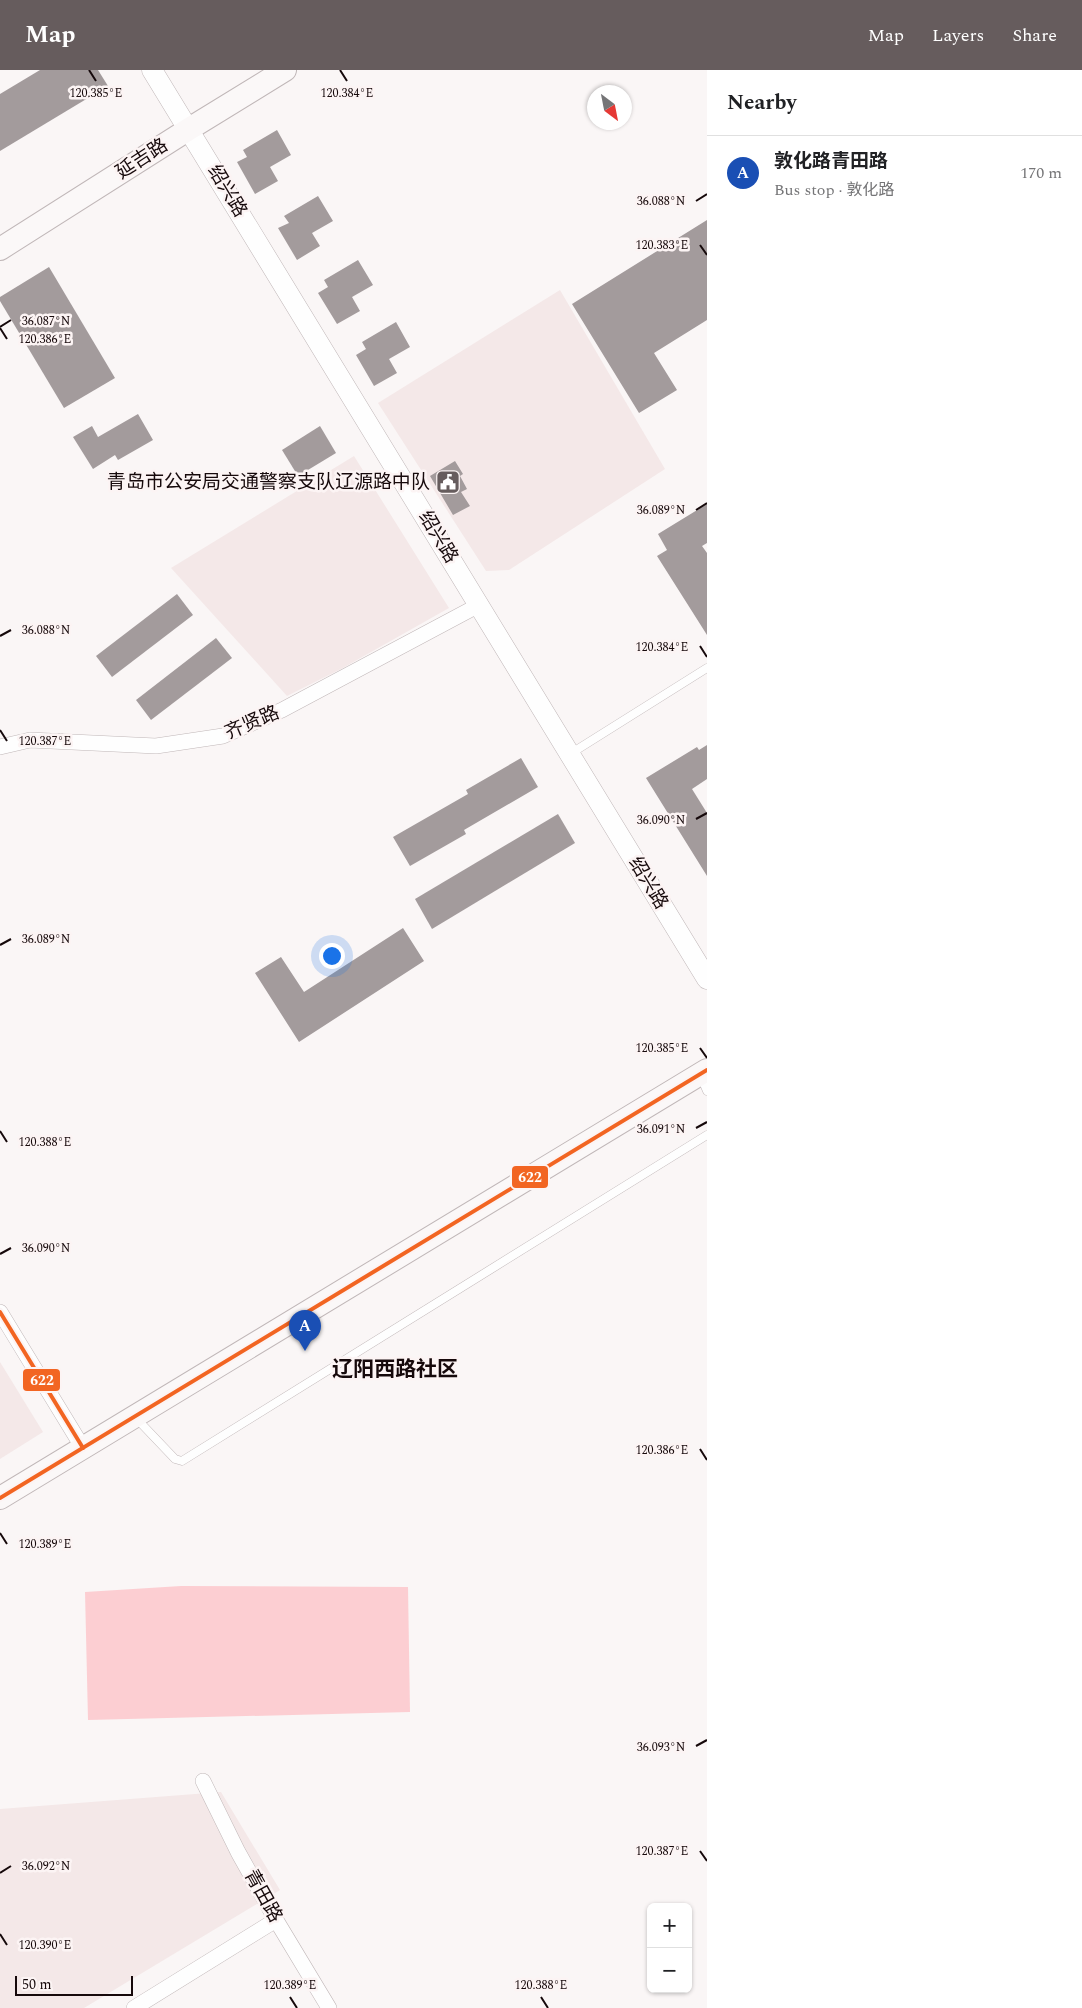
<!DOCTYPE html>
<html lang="en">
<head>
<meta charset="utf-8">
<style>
  body { margin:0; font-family:Spectral,"Noto Sans SC",serif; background:#f6f6f6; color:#202124 }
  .controls { position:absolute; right:15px; bottom:15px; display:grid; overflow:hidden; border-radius:8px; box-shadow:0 1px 4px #0004 }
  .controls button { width:45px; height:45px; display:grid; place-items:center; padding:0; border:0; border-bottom:1px solid #e0e0e0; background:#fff; color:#202124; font:25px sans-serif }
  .compass { position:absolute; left:587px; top:15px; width:45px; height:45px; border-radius:50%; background:#fff; box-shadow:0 1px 4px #0004; rotate:148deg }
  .scale { position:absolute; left:15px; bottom:12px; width:118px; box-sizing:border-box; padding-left:5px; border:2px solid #16090b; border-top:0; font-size:14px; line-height:18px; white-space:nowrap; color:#16090b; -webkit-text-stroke:4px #fcf4f4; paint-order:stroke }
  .you { position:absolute; left:331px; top:885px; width:18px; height:18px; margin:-12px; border:4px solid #fff; border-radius:50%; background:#1a73e8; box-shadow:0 0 0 8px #1a73e833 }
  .badge { display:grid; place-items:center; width:32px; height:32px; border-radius:50%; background:#665c5d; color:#fff; font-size:16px; font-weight:700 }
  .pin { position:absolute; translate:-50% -41px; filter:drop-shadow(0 1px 2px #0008) }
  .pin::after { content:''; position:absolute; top:26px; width:18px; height:15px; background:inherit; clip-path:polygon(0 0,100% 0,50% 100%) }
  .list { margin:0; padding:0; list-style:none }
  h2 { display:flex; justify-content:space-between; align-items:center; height:65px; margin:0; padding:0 20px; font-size:21px }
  h2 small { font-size:16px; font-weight:400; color:#757577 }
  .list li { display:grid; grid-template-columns:32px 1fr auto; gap:15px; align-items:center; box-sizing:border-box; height:75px; padding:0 20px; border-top:1px solid #e0e0e0 }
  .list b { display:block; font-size:19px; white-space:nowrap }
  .list p { margin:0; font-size:16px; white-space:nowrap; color:#757577 }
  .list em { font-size:16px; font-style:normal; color:#757577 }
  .map { position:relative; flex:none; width:707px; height:1938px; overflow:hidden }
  header { display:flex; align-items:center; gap:30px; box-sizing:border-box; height:70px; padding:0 25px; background:#665c5d; color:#fff }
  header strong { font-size:24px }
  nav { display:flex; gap:28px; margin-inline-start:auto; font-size:18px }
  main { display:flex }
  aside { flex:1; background:#fff }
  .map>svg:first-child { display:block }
</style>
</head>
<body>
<header>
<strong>Map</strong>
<nav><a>Map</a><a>Layers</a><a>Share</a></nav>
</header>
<main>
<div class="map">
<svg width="707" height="1938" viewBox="0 0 707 1938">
  <rect width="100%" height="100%" fill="#faf6f6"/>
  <g fill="#f4e8e8">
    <polygon points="560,220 665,399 509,500 486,501 378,333"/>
    <polygon points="354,386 449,538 341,599 287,626 171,498"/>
    <polygon points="0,1292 43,1362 0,1389"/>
    <polygon points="221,1722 280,1820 84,1938 0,1938 0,1739"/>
  </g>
  <polygon fill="#fcced2" points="181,1516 408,1517 410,1642 88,1650 85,1522"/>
  <g fill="#a39b9c">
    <polygon points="40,0 98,0 108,16 0,81 0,24"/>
    <polygon points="277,60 291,85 270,97 278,111 255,124 237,92 247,87 243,80"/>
    <polygon points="318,126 333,151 312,163 320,176 297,190 278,158 289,153 284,146"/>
    <polygon points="707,150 707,250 654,283 677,320 639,343 572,234"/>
    <polygon points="358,190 373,215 352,227 360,241 337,254 318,223 328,217 324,210"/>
    <polygon points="49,197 115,308 64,338 0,231 0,227"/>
    <polygon points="396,252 410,277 389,289 397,303 374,316 356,285 366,279 362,272"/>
    <polygon points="138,344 153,370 118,390 115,385 93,399 73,367 92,356 98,367"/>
    <polygon points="320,356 336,383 298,406 282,380"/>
    <polygon points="455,391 463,404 460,406 467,419 461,422 470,436 453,445 430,406"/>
    <polygon points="707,434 707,473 702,476 707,483 707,565 657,486 667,480 658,464"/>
    <polygon points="177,524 193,545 112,607 96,586"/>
    <polygon points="216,568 232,588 151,650 136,630"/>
    <polygon points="707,675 707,709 692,719 707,743 707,806 646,708 697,677 699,680"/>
    <polygon points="521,688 538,717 464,760 466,764 410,796 393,767 468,724 466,720"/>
    <polygon points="558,744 575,773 432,859 415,829"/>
    <polygon points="403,858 424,891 299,972 255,903 281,887 304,922"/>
  </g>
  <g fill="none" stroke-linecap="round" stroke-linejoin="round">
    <g stroke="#c0b7b8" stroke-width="9">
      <g id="service">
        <polyline points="570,684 707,598"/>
        <polyline points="701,1007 707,1021"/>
        <polyline points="135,1347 175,1389 182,1391 707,1065"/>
      </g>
    </g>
    <g stroke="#c0b7b8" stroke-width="16">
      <g id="minor">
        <polyline points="0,677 30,670 156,676 223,666 282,640 479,535"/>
        <polyline points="0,1242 83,1378"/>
        <polyline points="203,1711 238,1782 276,1850 329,1938"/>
        <polyline points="134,1938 276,1850"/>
      </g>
    </g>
    <g stroke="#c0b7b8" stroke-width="21">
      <polyline id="tertiary" points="152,0 707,909"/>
    </g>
    <g stroke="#c0b7b8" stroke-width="24">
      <g id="secondary">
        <polyline points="0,179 189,59 285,0"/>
        <polyline points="0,1428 707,1000"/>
      </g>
    </g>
    <use href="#service" stroke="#fefefe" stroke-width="8"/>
    <use href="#minor" stroke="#fefefe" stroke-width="15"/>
    <use href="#tertiary" stroke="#fefefe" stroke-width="20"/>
    <use href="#secondary" stroke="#fbf8f8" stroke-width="22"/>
    <g stroke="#fcf4f4" stroke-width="8">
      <g id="bus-1">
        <polyline points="0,1242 83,1378"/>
        <polyline points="0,1428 707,1000"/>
      </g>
    </g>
    <use href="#bus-1" stroke="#f26522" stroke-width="4"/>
  </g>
  <path fill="none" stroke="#16090b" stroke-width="2" d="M89 0 96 11M340 0 347 11M696 131 707 124M700 175 707 185M0 257 11 250M0 258 7 269M696 440 707 433M0 566 11 560M700 576 707 587M0 660 7 671M696 749 707 743M0 875 11 869M700 978 707 988M696 1058 707 1052M0 1061 7 1072M0 1184 11 1178M700 1379 707 1390M0 1463 7 1474M696 1676 707 1670M700 1781 707 1791M0 1803 11 1796M0 1864 7 1875M290 1927 297 1938M541 1927 548 1938"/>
  <defs>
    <g id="civic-square" transform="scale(1.25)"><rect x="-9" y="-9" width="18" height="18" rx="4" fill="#665c5d" stroke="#fcf4f4"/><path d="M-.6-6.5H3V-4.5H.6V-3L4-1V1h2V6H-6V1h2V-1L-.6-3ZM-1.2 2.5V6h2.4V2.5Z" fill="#fff"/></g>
  </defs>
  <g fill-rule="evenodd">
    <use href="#civic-square" x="448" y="412"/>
  </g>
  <g text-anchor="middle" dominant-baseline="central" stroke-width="5" stroke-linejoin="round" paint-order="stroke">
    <g font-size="19" fill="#16090b" stroke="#fcf4f4">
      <text transform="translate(142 89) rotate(-33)">延吉路</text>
      <text transform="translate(227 121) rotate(59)">绍兴路</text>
      <text transform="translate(438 467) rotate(59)">绍兴路</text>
      <text transform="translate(252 653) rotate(-23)">齐贤路</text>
      <text transform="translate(648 813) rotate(59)">绍兴路</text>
      <text transform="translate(263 1826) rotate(61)">青田路</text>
    </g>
    <g font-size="19" fill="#16090b" stroke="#fcf4f4" text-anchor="end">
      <text x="430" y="412">青岛市公安局交通警察支队辽源路中队</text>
    </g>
    <g font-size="21" font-weight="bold" fill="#16090b" stroke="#fcf4f4">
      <text x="395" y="1300">辽阳西路社区</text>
    </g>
  </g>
  <g font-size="12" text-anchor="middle" fill="#16090b" stroke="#fcf4f4" stroke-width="5" stroke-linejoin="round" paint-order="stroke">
    <text x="96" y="27">120.385°E</text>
    <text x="347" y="27">120.384°E</text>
    <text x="661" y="135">36.088°N</text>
    <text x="662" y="179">120.383°E</text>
    <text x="46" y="255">36.087°N</text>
    <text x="45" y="273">120.386°E</text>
    <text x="661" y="444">36.089°N</text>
    <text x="46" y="564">36.088°N</text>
    <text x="662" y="581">120.384°E</text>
    <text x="45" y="675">120.387°E</text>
    <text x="661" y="754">36.090°N</text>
    <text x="46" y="873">36.089°N</text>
    <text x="662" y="982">120.385°E</text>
    <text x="661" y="1063">36.091°N</text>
    <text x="45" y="1076">120.388°E</text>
    <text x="46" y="1182">36.090°N</text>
    <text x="662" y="1384">120.386°E</text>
    <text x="45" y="1478">120.389°E</text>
    <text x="661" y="1681">36.093°N</text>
    <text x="662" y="1785">120.387°E</text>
    <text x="46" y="1800">36.092°N</text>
    <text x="45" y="1879">120.390°E</text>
    <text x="290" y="1919">120.389°E</text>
    <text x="541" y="1919">120.388°E</text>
  </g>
  <g stroke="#fcf4f4" stroke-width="2">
    <rect x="511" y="1095" width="38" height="24" rx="5" fill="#f26522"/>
    <rect x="22" y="1298" width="39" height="24" rx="5" fill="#f26522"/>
  </g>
  <g font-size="14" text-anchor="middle" font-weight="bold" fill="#fff">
    <text x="530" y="1112">622</text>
    <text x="42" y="1315">622</text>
  </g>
</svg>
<div class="controls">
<button>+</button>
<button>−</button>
</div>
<svg class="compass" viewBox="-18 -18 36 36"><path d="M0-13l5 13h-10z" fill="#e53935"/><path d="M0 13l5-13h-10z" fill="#757577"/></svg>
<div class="scale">50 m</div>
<div class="you"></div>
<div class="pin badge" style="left:305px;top:1281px;background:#1a4fb4">A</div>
</div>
<aside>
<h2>Nearby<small></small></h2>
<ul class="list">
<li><span class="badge" style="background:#1a4fb4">A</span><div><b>敦化路青田路</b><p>Bus stop · 敦化路</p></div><em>170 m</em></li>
</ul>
</aside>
</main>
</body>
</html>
